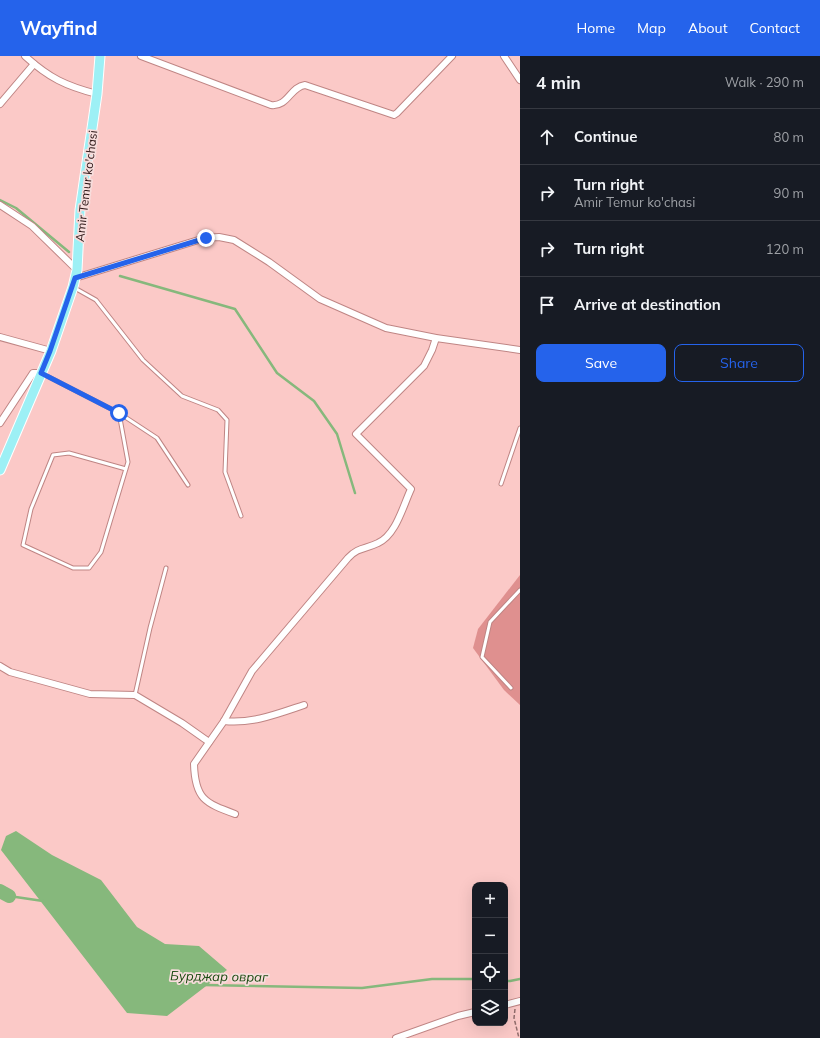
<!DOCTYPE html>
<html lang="en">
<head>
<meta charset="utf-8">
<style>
  body { margin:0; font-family:Mulish,sans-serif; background:#242831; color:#f1f3f6 }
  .controls { position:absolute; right:12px; bottom:12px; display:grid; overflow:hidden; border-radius:8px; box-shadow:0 4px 16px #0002 }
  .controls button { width:36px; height:36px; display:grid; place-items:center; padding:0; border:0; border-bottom:1px solid #363941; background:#171b24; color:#f1f3f6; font:20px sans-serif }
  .stop { position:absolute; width:12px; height:12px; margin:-9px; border:3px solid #2563eb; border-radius:50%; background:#fff }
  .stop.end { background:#2563eb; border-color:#fff; box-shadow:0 1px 4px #0008 }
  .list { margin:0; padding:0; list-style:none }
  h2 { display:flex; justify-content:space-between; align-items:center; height:52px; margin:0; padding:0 16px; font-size:17px }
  h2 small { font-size:13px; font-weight:400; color:#9ea1a6 }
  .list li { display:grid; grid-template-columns:26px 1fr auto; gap:12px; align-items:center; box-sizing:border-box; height:56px; padding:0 16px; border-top:1px solid #363941 }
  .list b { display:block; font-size:15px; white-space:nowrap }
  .list p { margin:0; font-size:13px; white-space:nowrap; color:#9ea1a6 }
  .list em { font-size:13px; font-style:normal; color:#9ea1a6 }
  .actions { display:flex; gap:8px; padding:12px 16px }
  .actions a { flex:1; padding:9px 0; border:1px solid #2563eb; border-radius:8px; text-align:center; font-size:14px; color:#2563eb }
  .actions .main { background:#2563eb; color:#fff }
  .icon { flex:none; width:22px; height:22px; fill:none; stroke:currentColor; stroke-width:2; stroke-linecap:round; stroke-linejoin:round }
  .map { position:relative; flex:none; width:520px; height:982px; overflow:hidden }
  header { display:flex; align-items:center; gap:24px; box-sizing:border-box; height:56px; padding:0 20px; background:#2563eb; color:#fff }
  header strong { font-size:19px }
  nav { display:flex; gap:22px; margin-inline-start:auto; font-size:14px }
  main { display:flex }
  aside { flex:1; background:#171b24 }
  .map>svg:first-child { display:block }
</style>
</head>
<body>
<header>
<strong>Wayfind</strong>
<nav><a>Home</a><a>Map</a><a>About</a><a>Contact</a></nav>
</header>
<main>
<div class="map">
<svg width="520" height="982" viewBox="0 0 520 982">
  <rect width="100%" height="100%" fill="#fbc9c7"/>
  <polygon fill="#df908f" points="520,519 520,649 504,634 473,592 478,573"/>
  <polygon fill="#86b87c" points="16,775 52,799 101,824 137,871 165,888 199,890 227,914 167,960 127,957 1,794 6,780"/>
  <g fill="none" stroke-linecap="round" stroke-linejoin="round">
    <g stroke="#86b87c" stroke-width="2.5">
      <polyline points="0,144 16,152 69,196"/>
      <polyline points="120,220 235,253 277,317 314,345 337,378 355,437"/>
      <polyline points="9,840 43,845"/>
      <polyline points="505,925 510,925 520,923"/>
      <polyline points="204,929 362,932 432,923 475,923"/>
    </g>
    <polyline stroke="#86b87c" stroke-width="14" points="0,835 9,840"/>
    <g stroke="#bf8584" stroke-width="5">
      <g id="lane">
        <polyline points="73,231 96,244 143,304 182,340 218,354 227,364 225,416 241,460"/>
        <polyline points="43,318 119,357 157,382 188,429"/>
        <polyline points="119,357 128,406 101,496 89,512 73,512 23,489 31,453 53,399 69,397 126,413"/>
        <polyline points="501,428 520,372"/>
        <polyline points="511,632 482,601 490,566 520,534"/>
        <polyline points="135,639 150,572 166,512"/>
      </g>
    </g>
    <g stroke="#bf8584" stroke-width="8">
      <g id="street">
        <path d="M25 0C49 22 66 30 97 38"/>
        <path d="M141 0 271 49C288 51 290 31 305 29L394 59 397 57 452 0"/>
        <polyline points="504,0 520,24"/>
        <polyline points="0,48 34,8"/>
        <polyline points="0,149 32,170 77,214"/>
        <polyline points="75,222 205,182 219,181 234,184 269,206 320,243 386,272 436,282 520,294"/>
        <polyline points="0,281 51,295"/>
        <polyline points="0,367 33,317 41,317"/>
        <polyline points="0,610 10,616 90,638 135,639 182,667 209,686"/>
        <path d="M224 665C252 668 277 658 304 649"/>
        <path d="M235 758C205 747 195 743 194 708L224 665 252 615 348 502C358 491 366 493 378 487 396 479 403 450 411 433L356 378 424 310 432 294 436 282"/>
        <polyline points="505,949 520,945"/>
        <polyline points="396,982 458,960 475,956"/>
      </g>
    </g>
    <g stroke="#fff" stroke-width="11">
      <polyline id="primary" points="0,414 51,295 73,231 77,214 80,154 97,38 100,0"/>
    </g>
    <polyline stroke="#916d6c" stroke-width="1.5" stroke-dasharray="4 2" stroke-linecap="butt" points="515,953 514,962 519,982"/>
    <use href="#lane" stroke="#fff" stroke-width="3"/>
    <use href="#street" stroke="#fff" stroke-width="6"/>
    <use href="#primary" stroke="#9df0f5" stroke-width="9"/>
  </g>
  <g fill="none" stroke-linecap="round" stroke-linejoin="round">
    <polyline stroke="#2563eb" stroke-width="5" points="119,357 41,317 50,295 75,222 206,182"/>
  </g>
  <g text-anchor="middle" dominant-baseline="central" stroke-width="3.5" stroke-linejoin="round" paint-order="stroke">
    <g font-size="12" fill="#281212" stroke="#f7dddc">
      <text transform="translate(86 130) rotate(-83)">Amir Temur ko'chasi</text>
    </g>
    <g font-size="13" font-style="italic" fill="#194a0f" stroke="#f7dddc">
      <text transform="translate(219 920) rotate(1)">Бурджар овраг</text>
    </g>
  </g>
</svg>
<div class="controls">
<button>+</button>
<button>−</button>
<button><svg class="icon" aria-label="locate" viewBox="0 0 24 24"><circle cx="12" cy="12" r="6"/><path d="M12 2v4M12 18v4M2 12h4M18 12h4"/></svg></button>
<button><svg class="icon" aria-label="layers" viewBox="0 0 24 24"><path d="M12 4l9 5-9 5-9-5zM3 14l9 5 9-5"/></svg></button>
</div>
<div class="stop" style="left:119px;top:357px"></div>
<div class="stop end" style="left:206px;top:182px"></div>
</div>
<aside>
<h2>4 min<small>Walk · 290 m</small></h2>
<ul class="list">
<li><svg class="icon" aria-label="ahead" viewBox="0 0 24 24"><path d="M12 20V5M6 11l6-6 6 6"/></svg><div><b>Continue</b></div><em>80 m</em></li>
<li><svg class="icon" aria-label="right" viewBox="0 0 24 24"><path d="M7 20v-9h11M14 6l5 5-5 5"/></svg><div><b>Turn right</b><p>Amir Temur ko'chasi</p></div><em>90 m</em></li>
<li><svg class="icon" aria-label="right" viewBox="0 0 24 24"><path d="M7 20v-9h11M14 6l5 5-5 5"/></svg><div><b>Turn right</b></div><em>120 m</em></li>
<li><svg class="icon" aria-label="arrive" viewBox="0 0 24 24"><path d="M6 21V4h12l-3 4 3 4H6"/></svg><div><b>Arrive at destination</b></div></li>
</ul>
<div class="actions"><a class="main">Save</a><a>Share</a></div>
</aside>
</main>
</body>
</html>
